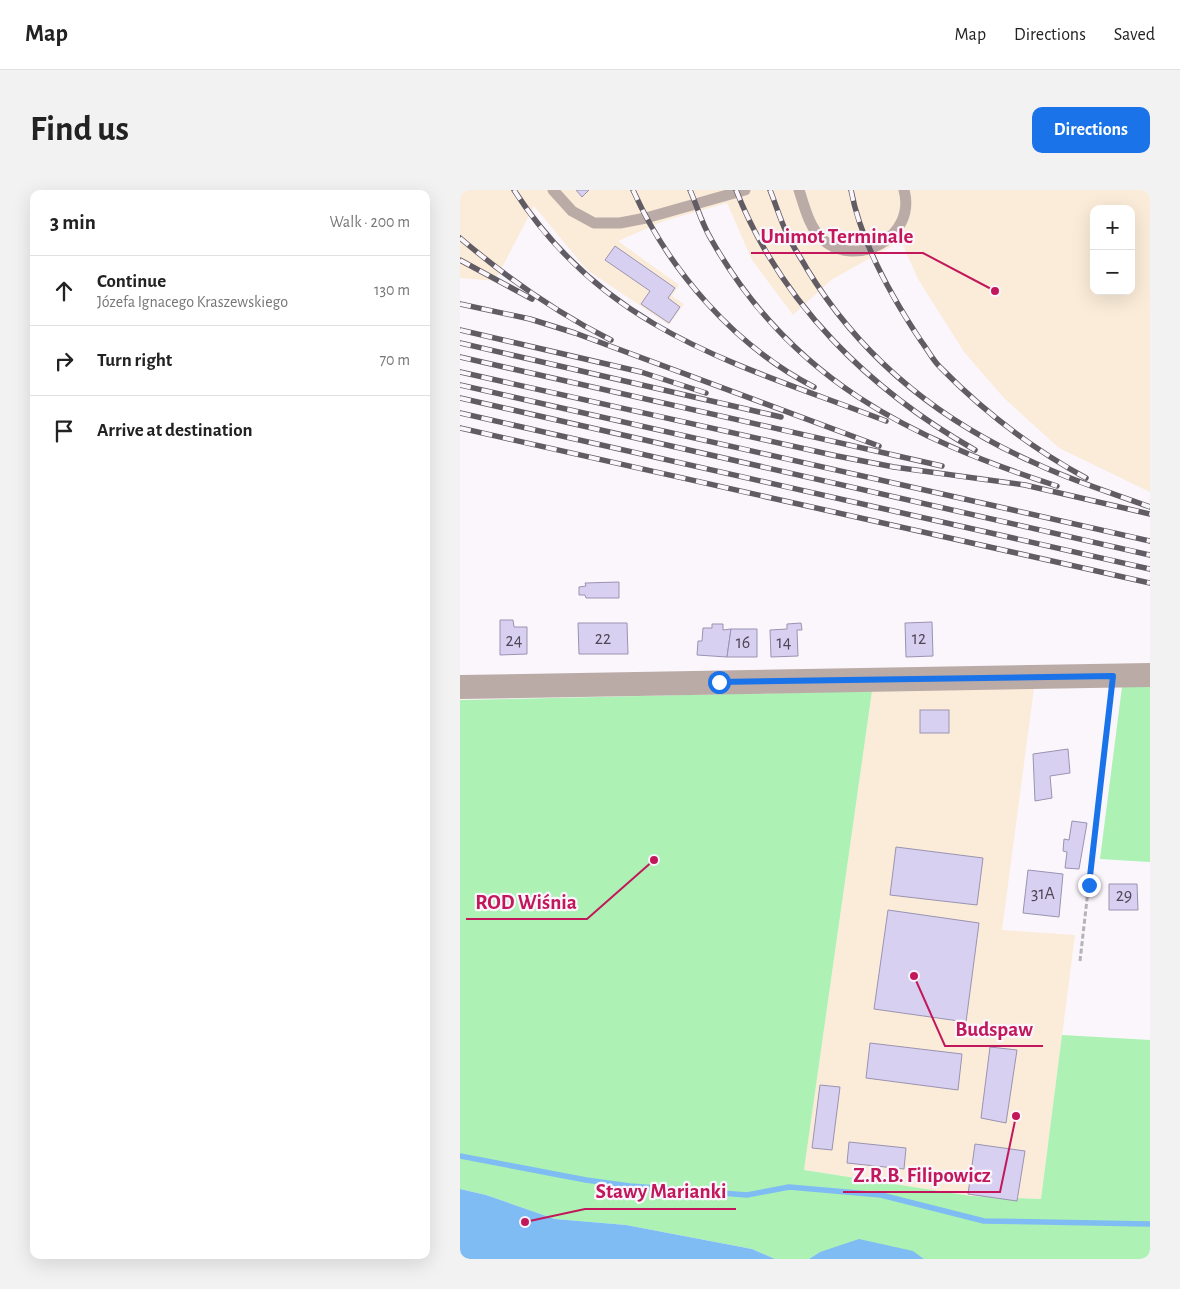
<!DOCTYPE html>
<html lang="en">
<head>
<meta charset="utf-8">
<style>
  body { margin:0; font-family:"Alegreya Sans",sans-serif; background:#f2f2f2; color:#222 }
  .controls { position:absolute; right:15px; top:15px; display:grid; overflow:hidden; border-radius:10px; box-shadow:0 5px 20px #0002 }
  .controls button { width:45px; height:45px; display:grid; place-items:center; padding:0; border:0; border-bottom:1px solid #e0e0e0; background:#fff; color:#222; font:25px sans-serif }
  .stop { position:absolute; width:15px; height:15px; margin:-11px; border:4px solid #1a73e8; border-radius:50%; background:#fff }
  .stop.end { background:#1a73e8; border-color:#fff; box-shadow:0 1px 5px #0008 }
  .list { margin:0; padding:0; list-style:none }
  h2 { display:flex; justify-content:space-between; align-items:center; height:65px; margin:0; padding:0 20px; font-size:21px }
  h2 small { font-size:16px; font-weight:400; color:#767676 }
  .list li { display:grid; grid-template-columns:32px 1fr auto; gap:15px; align-items:center; box-sizing:border-box; height:70px; padding:0 20px; border-top:1px solid #e0e0e0 }
  .list b { display:block; font-size:19px; white-space:nowrap }
  .list p { margin:0; font-size:16px; white-space:nowrap; color:#767676 }
  .list em { font-size:16px; font-style:normal; color:#767676 }
  .icon { flex:none; width:28px; height:28px; fill:none; stroke:currentColor; stroke-width:2; stroke-linecap:round; stroke-linejoin:round }
  .map { position:relative; flex:none; width:690px; height:1069px; overflow:hidden; border-radius:10px }
  header { display:flex; align-items:center; gap:30px; box-sizing:border-box; height:70px; padding:0 25px; background:#fff; border-bottom:1px solid #e0e0e0 }
  header strong { font-size:24px }
  nav { display:flex; gap:28px; margin-inline-start:auto; font-size:18px }
  .intro { display:flex; align-items:center; justify-content:space-between; box-sizing:border-box; height:120px; padding:0 30px }
  h1 { margin:0; font-size:35px }
  .button { padding:12px 22px; border-radius:10px; background:#1a73e8; color:#fff; font-size:18px; font-weight:700 }
  main { display:flex; gap:30px; padding:0 30px }
  aside { flex:1; background:#fff; border-radius:10px; box-shadow:0 5px 20px #0002 }
  .map>svg:first-child { display:block }
</style>
</head>
<body>
<header>
<strong>Map</strong>
<nav><a>Map</a><a>Directions</a><a>Saved</a></nav>
</header>
<div class="intro"><h1>Find us</h1><a class="button">Directions</a></div>
<main>
<aside>
<h2>3 min<small>Walk · 200 m</small></h2>
<ul class="list">
<li><svg class="icon" aria-label="ahead" viewBox="0 0 24 24"><path d="M12 20V5M6 11l6-6 6 6"/></svg><div><b>Continue</b><p>Józefa Ignacego Kraszewskiego</p></div><em>130 m</em></li>
<li><svg class="icon" aria-label="right" viewBox="0 0 24 24"><path d="M7 20v-9h11M14 6l5 5-5 5"/></svg><div><b>Turn right</b></div><em>70 m</em></li>
<li><svg class="icon" aria-label="arrive" viewBox="0 0 24 24"><path d="M6 21V4h12l-3 4 3 4H6"/></svg><div><b>Arrive at destination</b></div></li>
</ul>
</aside>
<div class="map">
<svg width="690" height="1069" viewBox="0 0 690 1069">
  <rect width="100%" height="100%" fill="#faf6fc"/>
  <g fill="#fbecd9" fill-rule="evenodd">
    <path d="M0 0H690V302L599 258 544 208 504 162 458 89 441 51 371 90 333 125 292 70 267 13 204 31 158 51 219 95 212 106 224 114 209 135 127 80 74 16 35 91 0 88ZM634 19H671V101H634Z"/>
    <polygon points="574,498 542,740 615,745 581,1009 511,1006 344,980 412,501"/>
  </g>
  <g fill="#adf1b4">
    <polygon points="662,497 690,497 690,672 640,669"/>
    <polygon points="412,501 344,980 511,1006 581,1009 602,845 690,850 690,1069 464,1069 452,1061 360,1062 349,1069 315,1069 292,1059 166,1035 95,1029 26,1005 0,999 0,510"/>
  </g>
  <g fill="#7ebcf3">
    <polygon points="0,999 26,1005 95,1029 166,1035 292,1059 315,1069 0,1069"/>
    <polygon points="399,1049 453,1061 464,1069 349,1069 360,1062"/>
  </g>
  <g fill="none" stroke-linecap="round" stroke-linejoin="round">
    <polyline stroke="#7ebcf3" stroke-width="5.5" points="0,966 126,990 170,996 287,1005 329,997 421,1005 524,1031 690,1034"/>
  </g>
  <g fill="#d8d0f0" stroke="#9a93b1">
    <polygon points="116,0 129,0 122,7"/>
    <polygon points="155,56 215,98 208,108 220,117 209,133 181,114 190,101 145,70"/>
    <polygon points="159,392 159,408 126,408 125,405 119,405 119,397 126,396 125,393"/>
    <polygon points="40,430 53,430 54,437 67,437 67,464 40,465"/>
    <polygon points="472,432 473,466 446,467 445,433"/>
    <polygon points="118,433 167,433 168,464 119,464"/>
    <polygon points="341,433 342,440 337,440 338,466 311,467 310,440 327,439 327,434"/>
    <polygon points="252,434 263,434 263,440 271,439 267,467 237,465 238,451 242,451 243,438 252,438"/>
    <polygon points="271,439 297,439 297,467 267,467"/>
    <rect x="460" y="520" width="29" height="23"/>
    <polygon points="608,559 610,583 590,586 592,608 575,611 573,564"/>
    <polygon points="612,631 627,633 619,679 605,678 607,662 603,661 604,649 609,650"/>
    <polygon points="436,657 523,668 517,715 430,705"/>
    <polygon points="568,680 603,684 599,727 563,723"/>
    <polygon points="649,694 677,694 678,720 649,720"/>
    <polygon points="428,720 519,733 506,832 414,819"/>
    <polygon points="410,853 502,864 498,900 406,888"/>
    <polygon points="530,857 557,860 546,933 521,928"/>
    <polygon points="360,895 380,897 372,960 352,958"/>
    <polygon points="389,952 446,958 444,979 387,973"/>
    <polygon points="515,954 565,961 557,1011 508,1004"/>
  </g>
  <g fill="none" stroke-linecap="round" stroke-linejoin="round">
    <polyline stroke="#b7b2b9" stroke-width="3" stroke-dasharray="5 2.5" stroke-linecap="butt" points="620,771 650,506"/>
    <g stroke="#bbaba7" stroke-width="11">
      <polyline points="93,0 112,21 134,33 160,33 186,28 285,0"/>
      <path d="M339 0C344 15 349 37 362 49 396 80 457 47 444 0"/>
    </g>
    <polyline stroke="#bbaba7" stroke-width="24" points="0,497 690,485"/>
    <g stroke="#615b64" stroke-width="5.5">
      <g id="rail">
        <path d="M54 0C145 142 278 174 426 231"/>
        <path d="M173 0C209 81 275 156 354 197"/>
        <path d="M230 0C237 16 242 34 251 49 330 189 449 248 597 296"/>
        <path d="M276 0C321 114 410 200 515 260"/>
        <path d="M310 0C316 15 321 32 328 46 333 57 341 68 347 79 401 168 481 232 577 274 613 291 652 303 690 317"/>
        <path d="M391 0C401 53 431 106 461 151 468 160 473 171 481 178 524 222 573 259 626 288"/>
        <path d="M0 48C46 87 97 123 151 150"/>
        <polyline points="0,70 72,109"/>
        <polyline points="0,114 70,129 115,143 419,256"/>
        <polyline points="0,140 181,182 246,203"/>
        <polyline points="0,153 321,227"/>
        <polyline points="0,167 482,276"/>
        <polyline points="0,182 377,266 434,277 565,295 690,324"/>
        <polyline points="0,195 690,351"/>
        <polyline points="0,208 690,365"/>
        <polyline points="0,223 690,379"/>
        <polyline points="0,238 690,393"/>
      </g>
    </g>
    <use href="#rail" stroke="#faf6fc" stroke-width="4" stroke-dasharray="11" stroke-linecap="butt"/>
  </g>
  <g fill="none" stroke-linecap="round" stroke-linejoin="round">
    <polyline stroke="#1a73e8" stroke-width="6" points="259,492 653,486 629,695"/>
  </g>
  <g text-anchor="middle" dominant-baseline="central" stroke-width="4.5" stroke-linejoin="round" paint-order="stroke">
    <g font-size="18" fill="#4e4756">
      <text x="143" y="449">22</text>
      <text x="459" y="449">12</text>
      <text x="54" y="451">24</text>
      <text x="283" y="453">16</text>
      <text x="324" y="453">14</text>
      <text x="583" y="704">31A</text>
      <text x="664" y="706">29</text>
    </g>
  </g>
  <path fill="none" stroke="#c2185b" stroke-width="2" d="M535 101L463 63H291M194 670L127 729H6M454 786L485 856H583M556 926L540 1002H383M65 1032L125 1019H276"/>
  <g fill="#c2185b" stroke="#faf6fc" stroke-width="2">
    <circle cx="535" cy="101" r="5"/>
    <circle cx="194" cy="670" r="5"/>
    <circle cx="454" cy="786" r="5"/>
    <circle cx="556" cy="926" r="5"/>
    <circle cx="65" cy="1032" r="5"/>
  </g>
  <g font-size="21" text-anchor="middle" font-weight="bold" fill="#c2185b" stroke="#faf6fc" stroke-width="4.5" stroke-linejoin="round" paint-order="stroke">
    <text x="377" y="53">Unimot Terminale</text>
    <text x="66" y="719">ROD Wiśnia</text>
    <text x="534" y="846">Budspaw</text>
    <text x="462" y="992">Z.R.B. Filipowicz</text>
    <text x="201" y="1008">Stawy Marianki</text>
  </g>
</svg>
<div class="controls">
<button>+</button>
<button>−</button>
</div>
<div class="stop" style="left:259px;top:492px"></div>
<div class="stop end" style="left:629px;top:695px"></div>
</div>
</main>
</body>
</html>
